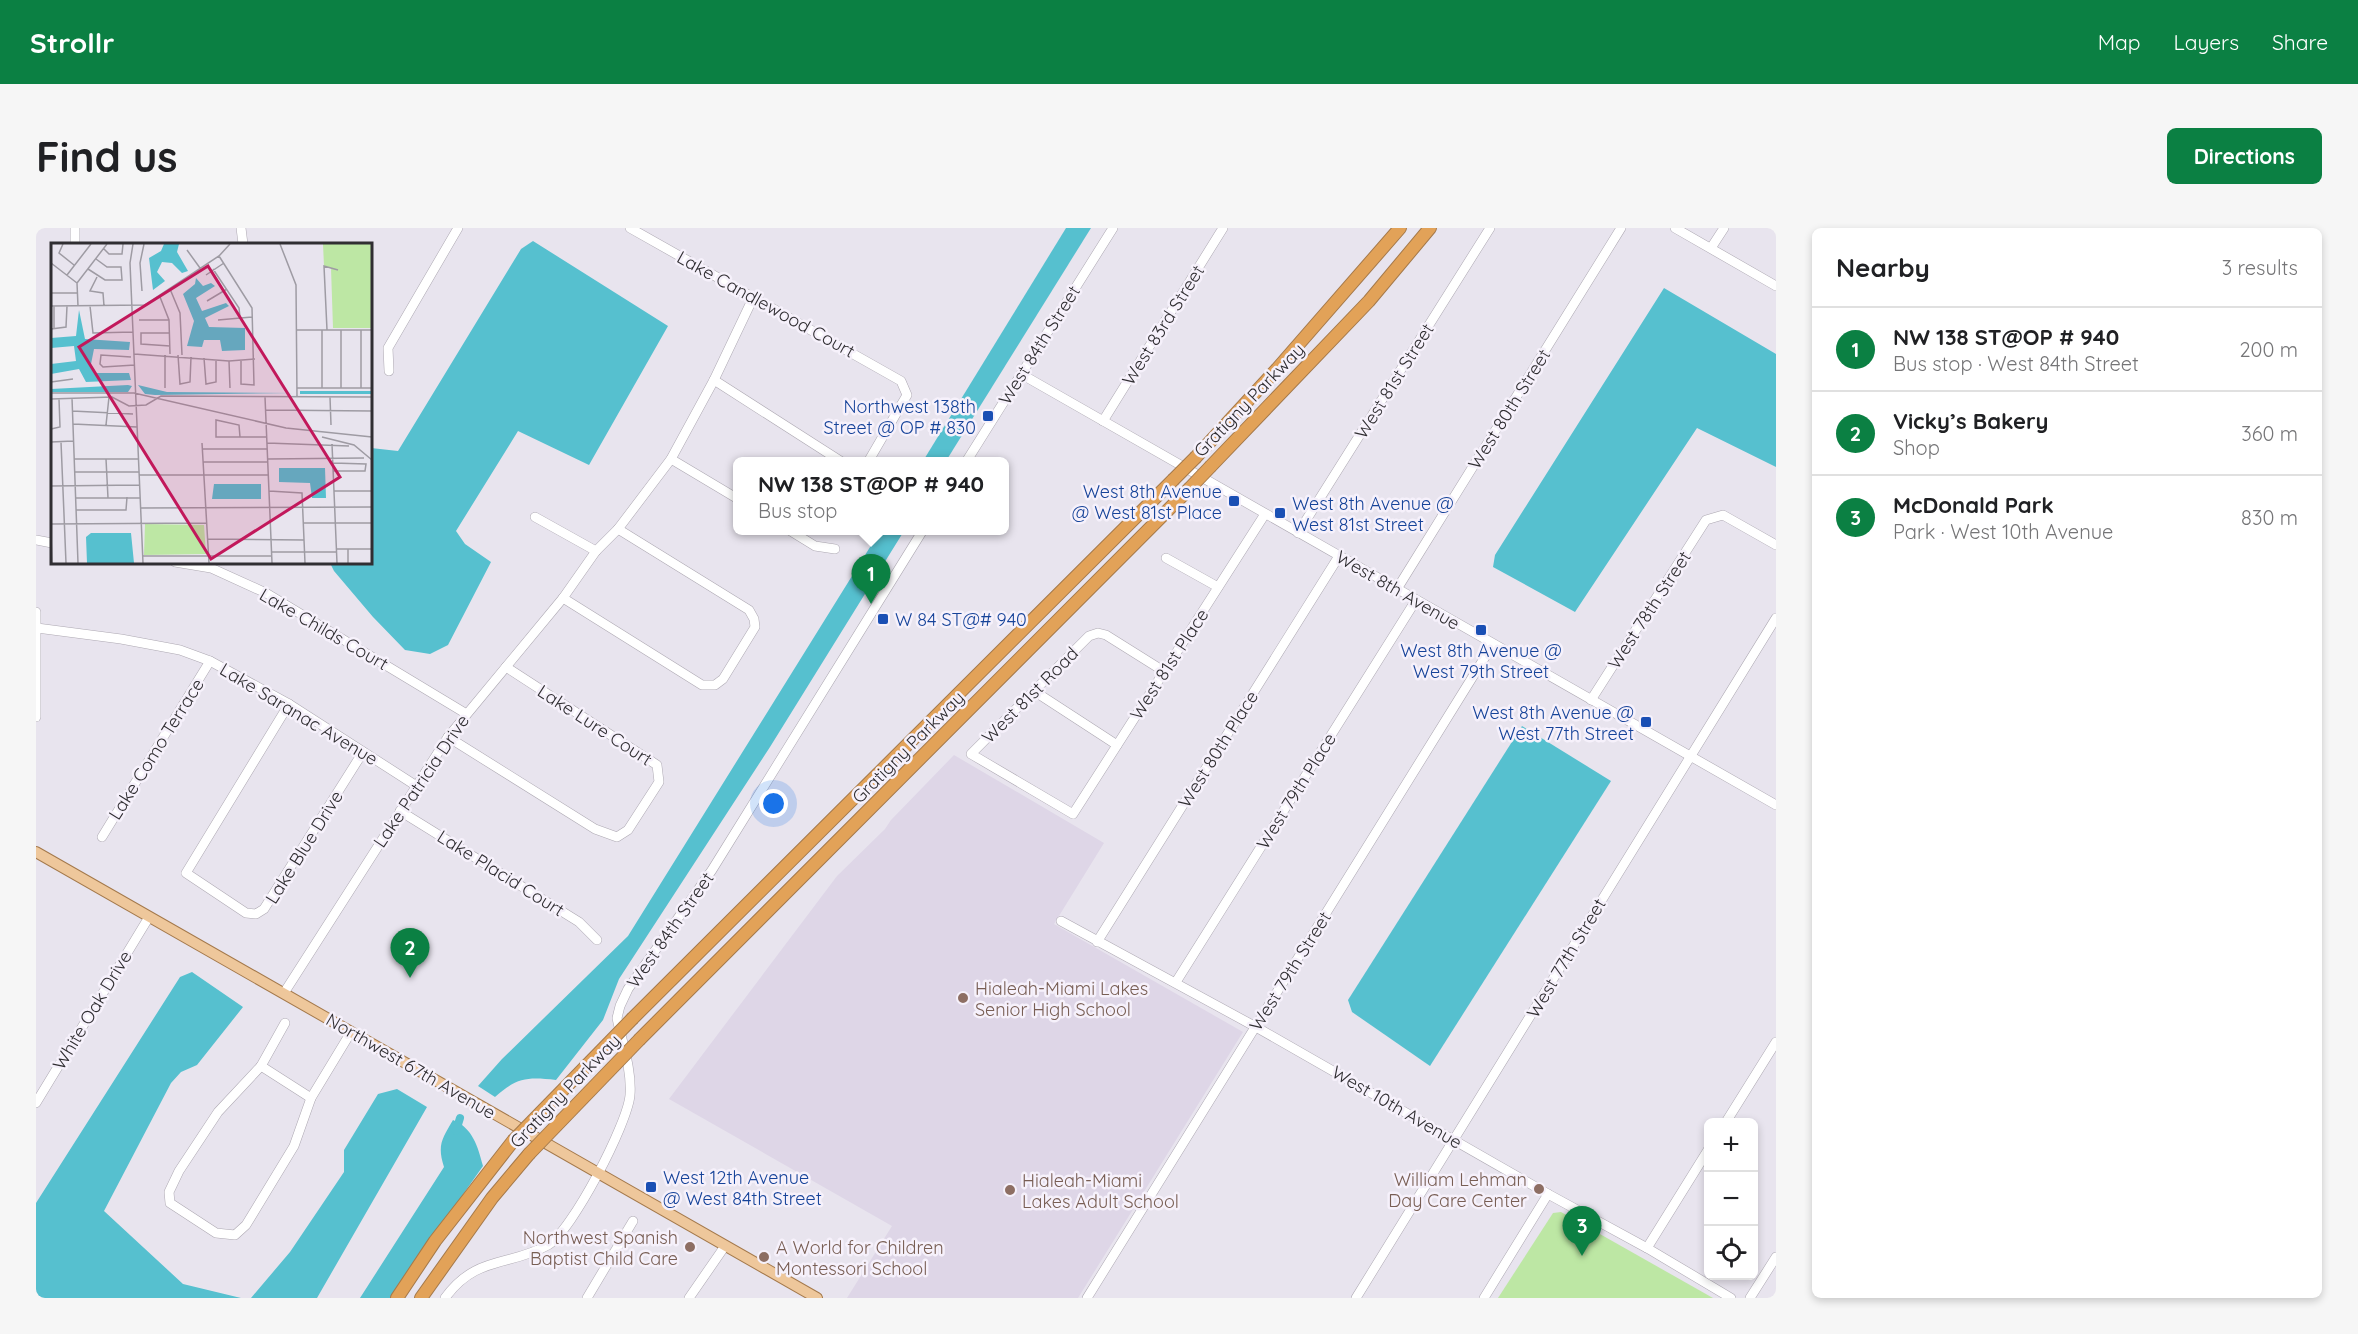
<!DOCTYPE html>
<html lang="en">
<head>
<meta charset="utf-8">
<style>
  body { margin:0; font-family:Quicksand,sans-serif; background:#f6f6f6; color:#202124 }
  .controls { position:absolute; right:18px; bottom:18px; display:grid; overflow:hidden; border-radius:9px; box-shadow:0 3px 9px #0003 }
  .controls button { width:54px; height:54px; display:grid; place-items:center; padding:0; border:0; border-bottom:2px solid #e0e0e0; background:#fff; color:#202124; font:30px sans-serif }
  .you { position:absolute; left:738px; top:576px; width:21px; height:21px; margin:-15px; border:4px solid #fff; border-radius:50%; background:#1a73e8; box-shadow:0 0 0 9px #1a73e833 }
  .badge { display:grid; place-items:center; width:39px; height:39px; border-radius:50%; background:#0b8043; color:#fff; font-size:20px; font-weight:700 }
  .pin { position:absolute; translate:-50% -50px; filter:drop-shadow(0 2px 3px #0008) }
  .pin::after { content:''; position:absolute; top:32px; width:21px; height:18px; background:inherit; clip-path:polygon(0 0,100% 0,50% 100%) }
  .popup { position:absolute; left:697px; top:229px; width:276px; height:78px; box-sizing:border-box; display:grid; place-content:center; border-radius:9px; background:#fff; filter:drop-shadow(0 2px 4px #0005); font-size:20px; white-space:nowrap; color:#757577 }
  .popup b { font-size:22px; color:#202124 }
  .popup::after { content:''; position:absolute; left:50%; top:100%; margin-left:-12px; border:12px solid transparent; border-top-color:#fff }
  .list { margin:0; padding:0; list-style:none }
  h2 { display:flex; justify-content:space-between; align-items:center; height:78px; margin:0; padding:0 24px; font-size:26px }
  h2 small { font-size:20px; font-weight:400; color:#757577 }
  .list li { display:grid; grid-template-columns:39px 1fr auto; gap:18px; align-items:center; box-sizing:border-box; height:84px; padding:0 24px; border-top:2px solid #e0e0e0 }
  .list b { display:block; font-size:22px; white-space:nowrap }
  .list p { margin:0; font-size:20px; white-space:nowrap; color:#757577 }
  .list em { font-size:20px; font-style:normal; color:#757577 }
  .icon { flex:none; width:33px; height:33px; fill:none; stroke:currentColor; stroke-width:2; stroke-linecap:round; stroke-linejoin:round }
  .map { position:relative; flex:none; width:1740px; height:1070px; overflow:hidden; border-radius:9px }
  header { display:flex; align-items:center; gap:36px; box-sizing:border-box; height:84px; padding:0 30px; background:#0b8043; color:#fff }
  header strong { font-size:28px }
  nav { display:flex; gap:33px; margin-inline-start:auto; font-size:21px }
  .intro { display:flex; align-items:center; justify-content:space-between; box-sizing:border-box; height:144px; padding:0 36px }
  h1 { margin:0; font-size:42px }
  .button { padding:15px 27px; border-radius:9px; background:#0b8043; color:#fff; font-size:21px; font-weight:700 }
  main { display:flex; gap:36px; padding:0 36px }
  aside { flex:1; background:#fff; border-radius:9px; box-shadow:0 3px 9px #0003 }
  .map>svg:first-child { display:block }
</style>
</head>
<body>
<header>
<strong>Strollr</strong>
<nav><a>Map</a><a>Layers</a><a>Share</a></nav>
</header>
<div class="intro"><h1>Find us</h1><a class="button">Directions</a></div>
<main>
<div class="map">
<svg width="1740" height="1070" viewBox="0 0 1740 1070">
  <rect width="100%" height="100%" fill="#e8e4ee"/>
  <polygon fill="#ded6e7" points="918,527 1068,615 1018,696 1207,804 1042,1070 811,1070 856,998 633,871 801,648 849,601 855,592"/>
  <polygon fill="#bde7a4" points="1525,984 1677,1070 1462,1070 1517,985"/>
  <g fill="#56c0cf">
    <polygon points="1030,0 1055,0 910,233 887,233"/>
    <polygon points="497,13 632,98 553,237 482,203 420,303 429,316 455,334 412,417 394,426 369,422 337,389 298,343 294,335 334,334 335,220 362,223 485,21"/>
    <polygon points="1628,60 1740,126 1740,239 1661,200 1539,384 1457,339 1459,327"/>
    <path d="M844 303H868L734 519 583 751 567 792 520 852C492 849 481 849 459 869L442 858 466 831 592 708Z"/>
    <polygon points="1486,498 1575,553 1394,838 1316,784 1312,772"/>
    <polygon points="156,744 207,779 161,837 145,844 135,855 68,983 147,1056 205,1070 0,1070 0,975 144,749"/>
    <polygon points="361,861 391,879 281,1070 215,1070 254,1024 308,944 308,922 342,866"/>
    <path d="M417 892C437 900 442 919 447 938L354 1070H324L408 939C401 917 406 911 417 892Z"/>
  </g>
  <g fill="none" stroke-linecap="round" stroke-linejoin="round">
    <polyline stroke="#56c0cf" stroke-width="8" points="420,903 424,890"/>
    <g stroke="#ada8b2" stroke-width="10">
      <g id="minor">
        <polyline points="39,0 39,16"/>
        <polyline points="205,0 207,16"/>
        <polyline points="594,0 865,153 871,167 832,234"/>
        <polyline points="1639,0 1740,58"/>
        <polyline points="1675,20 1688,0"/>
        <polyline points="353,143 352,120 422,0"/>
        <polyline points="985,146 1740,577"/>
        <polyline points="678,152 806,234"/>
        <polyline points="1067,193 1187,0"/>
        <polyline points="635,231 702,271"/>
        <polyline points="930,234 1077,0"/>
        <polyline points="499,289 560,323"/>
        <polyline points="753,302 779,318 799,321"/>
        <polyline points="1262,305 1454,0"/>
        <polyline points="0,312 16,315"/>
        <polyline points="1130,330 1182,359"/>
        <polyline points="139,334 175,340 230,365 429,485"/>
        <polyline points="1361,361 1585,0"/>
        <polyline points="527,370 666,457 679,457 687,451 719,399 718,391 713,382 582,301"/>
        <polyline points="0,384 0,489"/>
        <polyline points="1,400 85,411 144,422 174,433 253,476 379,557"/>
        <polyline points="1129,444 1070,407 1062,405 1053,408 935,526 1037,586 1229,286"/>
        <polyline points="998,463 1081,517"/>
        <polyline points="1555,472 1670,292 1687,287 1740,317"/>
        <polyline points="253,476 150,645 210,685 220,686 228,681 327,524"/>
        <polyline points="412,509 559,601 581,609 592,602 623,554 621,537 470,439"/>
        <polyline points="364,583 543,694 561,712"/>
        <polyline points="66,609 174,433"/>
        <polyline points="1025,693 1220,799 1512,966 1611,1020 1695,1070"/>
        <polyline points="1061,714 1303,328"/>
        <polyline points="1140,754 1380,372"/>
        <polyline points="248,765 412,509 527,370 560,323 582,301 635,231 678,152 718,68"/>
        <polyline points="249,795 225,838 182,884 143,943 133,964 134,975 180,1005 199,1007 210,997 258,918 275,870 315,804"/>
        <polyline points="225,838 275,870"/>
        <polyline points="0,875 113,689"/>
        <polyline points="1690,894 1740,814"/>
        <polyline points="1611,1020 1672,922"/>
        <path d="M409 1070C440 1027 473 1039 512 1017 536 1003 592 895 594 867 596 842 586 814 581 790L584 778 592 761 676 642 887 302"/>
        <polyline points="551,1070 597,993"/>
        <polyline points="653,1070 689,1018"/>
        <polyline points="1051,1070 1457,416"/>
        <polyline points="1320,1070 1740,390"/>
        <polyline points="1448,1070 1512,966"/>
        <polyline points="1714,1070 1740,1029"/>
      </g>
    </g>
    <g stroke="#a4794b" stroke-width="12">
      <polyline id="major" points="0,624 781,1070"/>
    </g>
    <g stroke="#a4794b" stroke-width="14">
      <g id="highway">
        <polyline points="1160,229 1241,141 1364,0"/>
        <polyline points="1175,238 1333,73 1394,0"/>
        <polyline points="597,790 1137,252"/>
        <polyline points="604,811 1153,261"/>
        <polyline points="361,1070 399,1013 477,913"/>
        <polyline points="385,1070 456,970 493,926"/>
      </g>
    </g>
    <use href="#minor" stroke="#fff" stroke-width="9"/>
    <use href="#major" stroke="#eec79b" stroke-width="10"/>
    <use href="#highway" stroke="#e2a258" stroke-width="12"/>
    <g stroke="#a4794b" stroke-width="14" stroke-linecap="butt">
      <g id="highway-bridge">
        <polyline points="1137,252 1160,229"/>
        <polyline points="1153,261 1175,238"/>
        <polyline points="477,913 597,790"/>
        <polyline points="493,926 604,811"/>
      </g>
    </g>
    <use href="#highway-bridge" stroke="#e2a258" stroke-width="12"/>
  </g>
  <g fill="#1a4fb4" stroke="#f6f1fb" stroke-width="2">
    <rect x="946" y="182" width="12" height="12" rx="3"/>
    <rect x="1192" y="267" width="12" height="12" rx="3"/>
    <rect x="1238" y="279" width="12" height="12" rx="3"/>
    <rect x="841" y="385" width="12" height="12" rx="3"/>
    <rect x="1439" y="396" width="12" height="12" rx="3"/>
    <rect x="1604" y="488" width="12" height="12" rx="3"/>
    <rect x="609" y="953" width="12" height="12" rx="3"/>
  </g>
  <g fill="#8d6e63" stroke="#f6f1fb" stroke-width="2">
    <circle cx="927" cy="770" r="6"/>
    <circle cx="1503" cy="961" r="6"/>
    <circle cx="974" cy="962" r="6"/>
    <circle cx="654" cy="1019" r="6"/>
    <circle cx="728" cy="1029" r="6"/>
  </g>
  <g text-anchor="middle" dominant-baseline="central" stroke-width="5" stroke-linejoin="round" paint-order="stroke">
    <g font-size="18" fill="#302e32" stroke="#f6f1fb">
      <text transform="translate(730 76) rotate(29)">Lake Candlewood Court</text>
      <text transform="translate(1127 97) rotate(-58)">West 83rd Street</text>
      <text transform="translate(1003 117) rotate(-58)">West 84th Street</text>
      <text transform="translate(1358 153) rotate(-58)">West 81st Street</text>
      <text transform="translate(1213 172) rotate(-46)">Gratigny Parkway</text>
      <text transform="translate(1473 181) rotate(-58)">West 80th Street</text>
      <text transform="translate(1362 362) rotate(30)">West 8th Avenue</text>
      <text transform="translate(1613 382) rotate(-57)">West 78th Street</text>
      <text transform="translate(288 401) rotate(30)">Lake Childs Court</text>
      <text transform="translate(1133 436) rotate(-57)">West 81st Place</text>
      <text transform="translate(994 467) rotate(-45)">West 81st Road</text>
      <text transform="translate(263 486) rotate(31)">Lake Saranac Avenue</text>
      <text transform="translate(559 497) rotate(33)">Lake Lure Court</text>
      <text transform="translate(872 519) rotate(-45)">Gratigny Parkway</text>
      <text transform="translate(120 521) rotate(-58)">Lake Como Terrace</text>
      <text transform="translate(1182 521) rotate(-58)">West 80th Place</text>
      <text transform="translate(385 553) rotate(-56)">Lake Patricia Drive</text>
      <text transform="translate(1260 563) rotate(-58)">West 79th Place</text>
      <text transform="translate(268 619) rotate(-58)">Lake Blue Drive</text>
      <text transform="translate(465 645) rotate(32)">Lake Placid Court</text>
      <text transform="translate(634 702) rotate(-55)">West 84th Street</text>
      <text transform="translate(1530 730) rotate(-59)">West 77th Street</text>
      <text transform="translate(1254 743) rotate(-58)">West 79th Street</text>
      <text transform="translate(56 782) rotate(-59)">White Oak Drive</text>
      <text transform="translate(375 838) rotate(30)">Northwest 67th Avenue</text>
      <text transform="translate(529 863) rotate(-46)">Gratigny Parkway</text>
      <text transform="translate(1361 879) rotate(30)">West 10th Avenue</text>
    </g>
    <g font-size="18" fill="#164399" stroke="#f6f1fb" text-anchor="end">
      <text x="940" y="178">Northwest 138th<tspan x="940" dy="21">Street @ OP # 830</tspan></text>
      <text x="1186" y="263">West 8th Avenue<tspan x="1186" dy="21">@ West 81st Place</tspan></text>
      <text x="1256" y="275" text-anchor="start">West 8th Avenue @<tspan x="1256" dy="21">West 81st Street</tspan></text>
      <text x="859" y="391" text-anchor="start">W 84 ST@# 940</text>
      <text x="1445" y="422" text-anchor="middle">West 8th Avenue @<tspan x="1445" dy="21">West 79th Street</tspan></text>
      <text x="1598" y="484">West 8th Avenue @<tspan x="1598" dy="21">West 77th Street</tspan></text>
      <text x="627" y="949" text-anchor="start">West 12th Avenue<tspan x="627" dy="21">@ West 84th Street</tspan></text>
    </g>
    <g font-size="18" fill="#785e54" stroke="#f6f1fb" text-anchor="start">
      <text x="939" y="760">Hialeah-Miami Lakes<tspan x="939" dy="21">Senior High School</tspan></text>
      <text x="1491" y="951" text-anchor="end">William Lehman<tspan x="1491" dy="21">Day Care Center</tspan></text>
      <text x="986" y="952">Hialeah-Miami<tspan x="986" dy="21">Lakes Adult School</tspan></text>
      <text x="642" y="1009" text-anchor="end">Northwest Spanish<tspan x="642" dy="21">Baptist Child Care</tspan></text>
      <text x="740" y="1019">A World for Children<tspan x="740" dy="21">Montessori School</tspan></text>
    </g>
  </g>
  <g transform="translate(15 15)">
    <rect width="321" height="321" fill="#e8e4ee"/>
    <path d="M272 1H321V85H282L280 25 273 23ZM153 282 155 311 93 312 94 281Z" fill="#bde7a4"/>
    <path d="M113 1H128L126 9 137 28 131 30 121 20 111 19 106 29 114 38 102 47 98 15 110 8ZM145 35 152 43 160 40 164 43 145 55 151 68 175 60 178 63 154 75 158 84 194 85V107L171 108 169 97H153L151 104 136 103 143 78 132 51 144 41ZM28 67 34 96 79 99 78 107 43 106 40 121 43 130H78L80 137 35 139 28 126 0 131V121L25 118 23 103 0 105V95L25 93ZM77 142 81 143 77 149H0V146ZM87 142 116 149 243 150 104 152 94 151ZM249 148H321V151H249ZM274 225 275 255H261L259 240 228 239V225ZM163 241H210V256H161ZM40 290H80L83 320H36L35 294Z" fill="#56c0cf"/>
    <path fill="none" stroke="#9e9ba3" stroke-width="1.5" d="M12 1 8 10 23 22M82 1 79 20 92 320M229 1 245 42 246 154M52 5 58 11H71L72 1M136 7 149 25M168 13 201 65 203 142 190 141V117M0 20 26 40M37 26 54 37H71L70 24H56L45 16M162 26 188 65 189 74M16 32 40 1M155 32 173 20M46 34 39 48 52 50 53 63M119 46 129 70 131 112M91 48 89 20 93 1M0 50H26M109 54 118 77 119 111M156 58 176 46M0 63 94 62 168 13 179 1M27 63 26 40 56 1M39 63 42 90 82 89M88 77H118M167 77 201 74M0 86 15 84 16 63M3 86V63M246 87H321M271 87V145M276 87 273 23 287 27M119 103 90 101V90H119M83 111 178 118 204 116M127 112 129 141 139 139 140 114M80 114 50 112 49 121 52 124 84 122M153 115 155 141 165 139V117M178 118 179 145M0 139 22 136M114 145V112M246 145H321M290 145V87M310 145V87M0 150H83L235 185 321 194M214 154 221 320M279 154 280 182M21 155 27 320M0 156 61 154 78 163 95 162 110 153 321 154M215 167 321 168M21 168 82 171M22 181 86 184M55 182 58 154M0 186 9 184 8 156M189 194 188 182 165 177V194H216M271 194 303 202 321 217M0 199 22 198M10 199 15 320M151 200 158 320M216 200 298 203M281 201 286 320M151 206H216M23 216H88M55 216 57 255M217 216 313 215M152 219H217M282 220 315 221 314 228H282M24 229H88M88 232H217M0 243 89 242M218 248 251 250 254 320M283 248H321M25 255H89M90 265 321 264M25 267H75L76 254M252 280H321M0 281 155 280M0 293 1 320M156 296 253 297M285 306H297V320M297 306H321M221 309H286M92 313H221"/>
    <path fill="#c2185b" fill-opacity="0.15" stroke="#c2185b" stroke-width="3" d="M157 23 289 234 160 316 28 104Z"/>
    <rect width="321" height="321" fill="none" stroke="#302e32" stroke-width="3"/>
  </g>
</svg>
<div class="controls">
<button>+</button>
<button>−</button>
<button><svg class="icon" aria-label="locate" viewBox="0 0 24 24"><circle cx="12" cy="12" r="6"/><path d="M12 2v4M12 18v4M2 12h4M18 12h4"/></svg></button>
</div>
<div class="you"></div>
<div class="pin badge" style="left:835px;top:376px">1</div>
<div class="popup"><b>NW 138 ST@OP # 940</b>Bus stop</div>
<div class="pin badge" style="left:374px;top:750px">2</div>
<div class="pin badge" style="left:1546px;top:1028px">3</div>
</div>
<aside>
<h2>Nearby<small>3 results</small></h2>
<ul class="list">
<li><span class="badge">1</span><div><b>NW 138 ST@OP # 940</b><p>Bus stop · West 84th Street</p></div><em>200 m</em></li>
<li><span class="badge">2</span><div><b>Vicky’s Bakery</b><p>Shop</p></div><em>360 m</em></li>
<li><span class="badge">3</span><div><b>McDonald Park</b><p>Park · West 10th Avenue</p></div><em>830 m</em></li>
</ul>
</aside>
</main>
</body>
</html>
